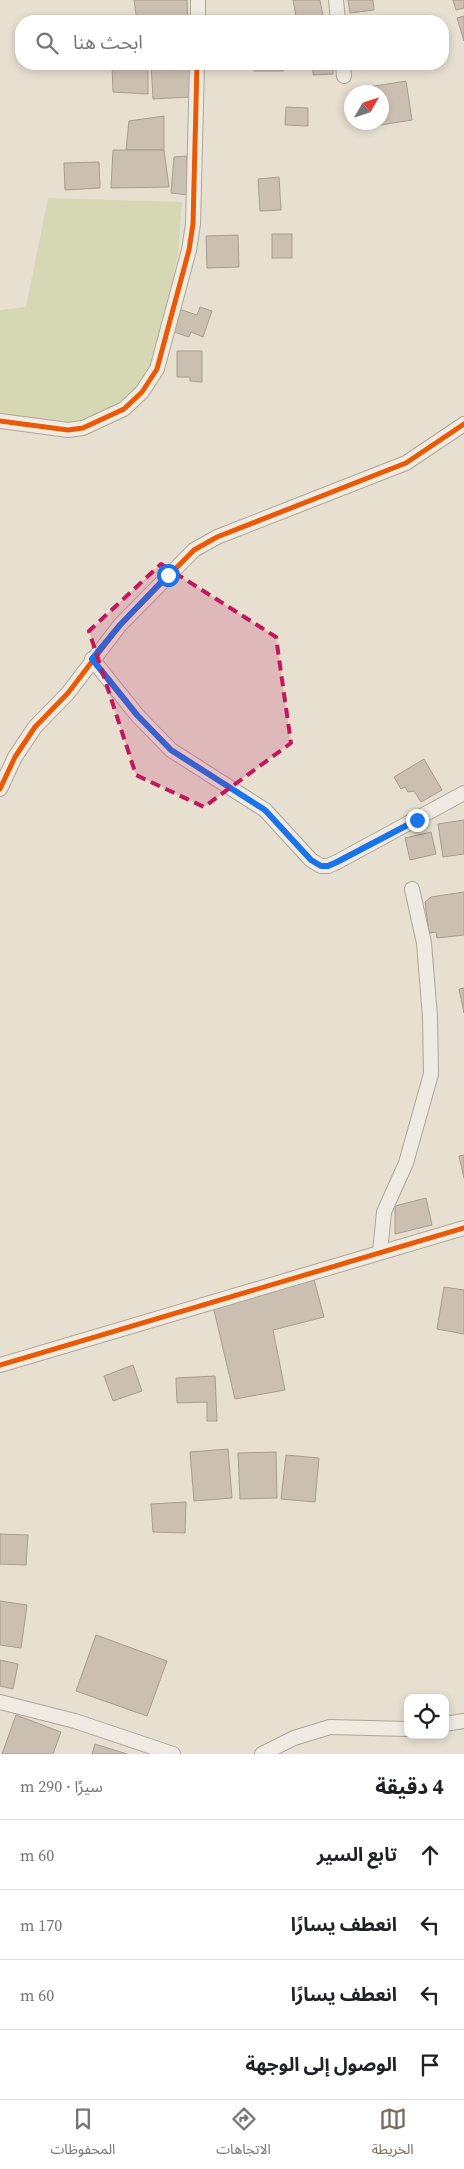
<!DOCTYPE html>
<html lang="ar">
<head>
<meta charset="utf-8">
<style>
  body { margin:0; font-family:"Source Serif 4","Noto Sans Arabic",serif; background:#f2f2f2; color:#202124; direction:rtl }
  .controls { position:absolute; right:15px; bottom:15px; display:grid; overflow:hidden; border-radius:10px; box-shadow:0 2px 8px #0003 }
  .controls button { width:45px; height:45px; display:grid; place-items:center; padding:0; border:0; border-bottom:1px solid #e0e0e0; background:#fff; color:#202124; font:25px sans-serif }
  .compass { position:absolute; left:344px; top:85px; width:45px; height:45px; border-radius:50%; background:#fff; box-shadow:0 2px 8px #0003; rotate:51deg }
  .stop { position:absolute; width:15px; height:15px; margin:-11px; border:4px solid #1a73e8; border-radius:50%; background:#fff }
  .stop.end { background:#1a73e8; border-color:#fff; box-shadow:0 1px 5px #0008 }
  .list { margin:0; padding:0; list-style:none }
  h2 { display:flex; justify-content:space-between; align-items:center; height:65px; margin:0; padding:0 20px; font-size:21px }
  h2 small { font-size:16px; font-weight:400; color:#757577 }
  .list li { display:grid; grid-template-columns:32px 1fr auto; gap:15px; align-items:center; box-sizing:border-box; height:70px; padding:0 20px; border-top:1px solid #e0e0e0 }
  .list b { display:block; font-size:19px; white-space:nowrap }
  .list em { font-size:16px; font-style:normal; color:#757577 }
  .icon { flex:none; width:28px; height:28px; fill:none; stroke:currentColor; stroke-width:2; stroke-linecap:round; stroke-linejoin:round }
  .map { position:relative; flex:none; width:464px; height:1754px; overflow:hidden; direction:ltr }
  .search { position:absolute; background:#fff; box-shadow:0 2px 8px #0003; left:15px; right:15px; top:15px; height:55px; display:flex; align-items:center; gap:12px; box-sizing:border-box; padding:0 18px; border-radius:20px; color:#757577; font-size:19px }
  .sheet { height:345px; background:#fff }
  nav { display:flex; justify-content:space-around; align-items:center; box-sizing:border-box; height:70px; border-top:1px solid #e0e0e0; background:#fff; font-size:14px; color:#757577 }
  nav a { display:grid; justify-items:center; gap:2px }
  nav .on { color:#786c5e }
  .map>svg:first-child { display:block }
</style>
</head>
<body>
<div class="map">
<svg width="464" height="1754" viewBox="0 0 464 1754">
  <rect width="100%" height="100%" fill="#e7e0d1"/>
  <polygon fill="#d6d7b3" points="48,198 182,202 178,253 169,299 151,368 141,385 117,405 77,423 0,414 0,310 26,307"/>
  <g fill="#cbbfb2" stroke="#a89c90">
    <polygon points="134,0 187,0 188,21 137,21"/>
    <polygon points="293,0 320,0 324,21 297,21"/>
    <polygon points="348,0 373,0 374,10 350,13"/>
    <polygon points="453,0 464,0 464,8 456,10"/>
    <polygon points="464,16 464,41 457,18"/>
    <polygon points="112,64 148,64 148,94 113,92"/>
    <polygon points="151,64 190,64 190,97 153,99"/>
    <rect x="254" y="64" width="29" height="7"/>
    <polygon points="313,64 333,64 333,74 313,75"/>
    <polygon points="406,81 412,120 362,128 361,122 382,122 382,92 356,92 356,89"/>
    <polygon points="286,107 308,108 308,126 285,125"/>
    <polygon points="164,116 164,150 126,150 129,121"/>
    <polygon points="113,150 164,150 169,187 111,188"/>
    <polygon points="187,156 188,195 171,193 174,157"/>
    <polygon points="99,162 100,188 65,190 64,163"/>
    <polygon points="279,177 281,210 260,211 258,179"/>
    <rect x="272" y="234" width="20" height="24"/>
    <polygon points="238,235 239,267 207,268 206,236"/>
    <polygon points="200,307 212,311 203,337 191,332 189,337 171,331 179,309 197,315"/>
    <polygon points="177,351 202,351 202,382 190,381 190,377 177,377"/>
    <polygon points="424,759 442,790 421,802 414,791 408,792 405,787 401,789 394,777"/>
    <polygon points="464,820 464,854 443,857 438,824"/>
    <polygon points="431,832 436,854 410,860 405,838"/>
    <polygon points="464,892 464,935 437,938 436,932 429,933 425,902 431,897"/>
    <polygon points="464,988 464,1013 459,989"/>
    <polygon points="464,1155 464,1178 459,1156"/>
    <polygon points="426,1198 432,1225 395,1234 395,1206"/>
    <polygon points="313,1276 324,1317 273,1330 285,1390 235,1399 212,1302"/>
    <polygon points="444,1287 464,1290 464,1334 437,1329"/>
    <polygon points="133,1365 142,1391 113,1401 104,1376"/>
    <polygon points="215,1376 217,1421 207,1421 207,1402 177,1403 176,1378"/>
    <polygon points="228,1449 232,1498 194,1501 190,1452"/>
    <polygon points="276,1452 277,1498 240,1499 238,1453"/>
    <polygon points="286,1455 319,1458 315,1502 281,1499"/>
    <polygon points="186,1502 185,1533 153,1532 151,1504"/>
    <polygon points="0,1534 28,1535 26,1565 0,1564"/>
    <polygon points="0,1601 27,1605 21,1648 0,1645"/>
    <polygon points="96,1635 167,1661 147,1716 76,1691"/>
    <polygon points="0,1660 18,1664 13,1689 0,1686"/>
    <polygon points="16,1715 61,1732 53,1754 2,1754"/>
    <polygon points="95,1744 127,1754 92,1754"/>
  </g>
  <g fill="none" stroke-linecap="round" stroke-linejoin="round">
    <g stroke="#ada599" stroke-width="16">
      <g id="minor">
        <polyline points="336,0 338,21"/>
        <polyline points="198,21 198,0"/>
        <polyline points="343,64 344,76"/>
        <polyline points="0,421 68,430 83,428 124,409 142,392 157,369 189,250 193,224 197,64"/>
        <polyline points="92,659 137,715 171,750 265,810 311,860 321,866 328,866 337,862 464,793"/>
        <polyline points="0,789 15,757 35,727 68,693 120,625 194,550 217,537 406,463 464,424"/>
        <polyline points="380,1252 384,1212 406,1163 431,1074 430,1017 424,943 412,889"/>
        <polyline points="0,1365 464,1228"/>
        <polyline points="0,1702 75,1721 173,1754"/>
        <polyline points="445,1724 464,1721"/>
        <polyline points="262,1754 294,1738 330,1727 408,1729"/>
      </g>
    </g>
    <use href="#minor" stroke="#efebe3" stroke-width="14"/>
    <g stroke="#f7eed8" stroke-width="8">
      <g id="cycleway">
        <polyline points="0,421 68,430 83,428 124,409 142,392 157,369 189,250 193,224 197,64"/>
        <polyline points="0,789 15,757 35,727 68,693 120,625 194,550 217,537 406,463 464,424"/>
        <polyline points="0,1365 464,1228"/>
      </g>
    </g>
    <use href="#cycleway" stroke="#e8590c" stroke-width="5"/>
  </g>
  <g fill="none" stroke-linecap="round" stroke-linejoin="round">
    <polyline stroke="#1a73e8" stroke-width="6" points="168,575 120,625 92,659 137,715 171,750 265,810 311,860 321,866 328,866 337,862 417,820"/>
  </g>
  <path fill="#c2185b" fill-opacity="0.2" stroke="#c2185b" stroke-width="4" stroke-dasharray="10 6" stroke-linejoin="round" d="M161 564 276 637 291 743 204 807 136 775 89 631Z"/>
</svg>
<div class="controls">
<button><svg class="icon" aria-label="locate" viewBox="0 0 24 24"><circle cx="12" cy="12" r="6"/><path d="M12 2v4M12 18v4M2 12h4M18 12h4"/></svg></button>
</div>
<svg class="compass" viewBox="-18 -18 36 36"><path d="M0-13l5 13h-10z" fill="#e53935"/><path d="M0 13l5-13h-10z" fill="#757577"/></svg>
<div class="stop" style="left:168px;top:575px"></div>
<div class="stop end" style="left:417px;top:820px"></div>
<div class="search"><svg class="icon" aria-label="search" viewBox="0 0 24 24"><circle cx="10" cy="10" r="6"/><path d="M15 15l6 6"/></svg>ابحث هنا</div>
</div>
<section class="sheet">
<h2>4 دقيقة<small>سيرًا · 290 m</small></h2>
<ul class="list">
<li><svg class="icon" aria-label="ahead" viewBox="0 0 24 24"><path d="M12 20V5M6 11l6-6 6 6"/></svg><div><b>تابع السير</b></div><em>60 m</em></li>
<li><svg class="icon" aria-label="left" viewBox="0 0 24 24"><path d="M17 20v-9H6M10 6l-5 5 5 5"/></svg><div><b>انعطف يسارًا</b></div><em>170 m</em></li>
<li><svg class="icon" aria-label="left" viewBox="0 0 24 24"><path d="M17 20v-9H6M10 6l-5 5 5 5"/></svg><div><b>انعطف يسارًا</b></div><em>60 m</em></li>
<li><svg class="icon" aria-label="arrive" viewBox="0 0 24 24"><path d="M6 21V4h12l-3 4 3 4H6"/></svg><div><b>الوصول إلى الوجهة</b></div></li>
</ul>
</section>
<nav>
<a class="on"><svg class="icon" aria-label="map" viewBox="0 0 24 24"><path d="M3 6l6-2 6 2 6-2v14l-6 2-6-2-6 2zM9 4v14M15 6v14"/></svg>الخريطة</a>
<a><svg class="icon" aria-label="directions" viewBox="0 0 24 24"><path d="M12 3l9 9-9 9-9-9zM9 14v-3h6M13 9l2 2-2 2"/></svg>الاتجاهات</a>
<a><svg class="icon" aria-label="saved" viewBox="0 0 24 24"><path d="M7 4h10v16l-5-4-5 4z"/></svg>المحفوظات</a>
</nav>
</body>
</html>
